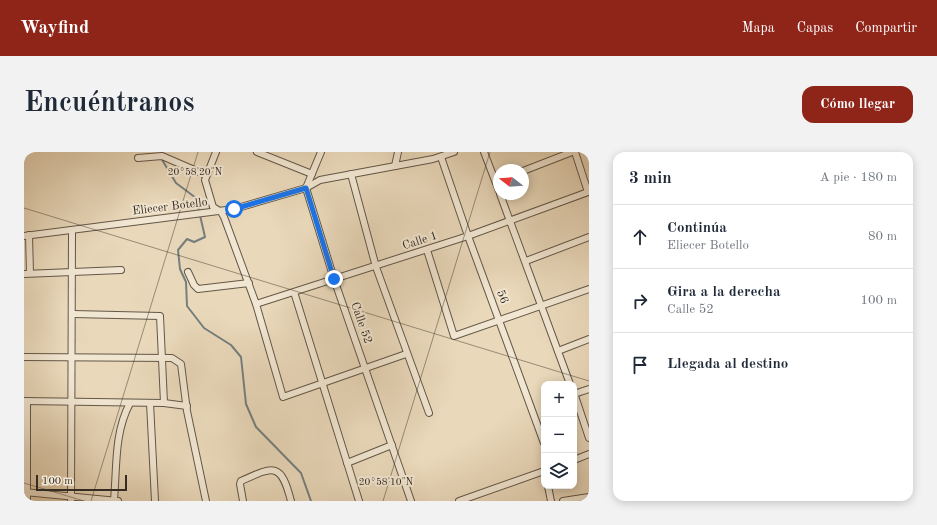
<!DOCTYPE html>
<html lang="es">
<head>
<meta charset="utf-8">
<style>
  body { margin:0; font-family:"Old Standard TT",serif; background:#f2f2f3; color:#1f2937 }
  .controls { position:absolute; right:12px; bottom:12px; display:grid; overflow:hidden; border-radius:8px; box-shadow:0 2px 10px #0003 }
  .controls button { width:36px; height:36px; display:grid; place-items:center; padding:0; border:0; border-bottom:1px solid #e0e1e3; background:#fff; color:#1f2937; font:20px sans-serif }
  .compass { position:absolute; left:469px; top:12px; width:36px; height:36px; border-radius:50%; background:#fff; box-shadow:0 2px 10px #0003; rotate:287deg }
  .scale { position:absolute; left:12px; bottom:10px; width:91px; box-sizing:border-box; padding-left:4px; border:2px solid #362c22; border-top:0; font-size:11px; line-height:14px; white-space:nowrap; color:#362c22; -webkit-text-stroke:3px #f1e6d2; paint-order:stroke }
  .stop { position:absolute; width:12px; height:12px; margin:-9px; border:3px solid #1a73e8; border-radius:50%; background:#fff }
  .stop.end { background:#1a73e8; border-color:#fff; box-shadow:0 1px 4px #0008 }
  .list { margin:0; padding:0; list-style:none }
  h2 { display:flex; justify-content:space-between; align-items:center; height:52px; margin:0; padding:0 16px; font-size:17px }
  h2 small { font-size:13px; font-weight:400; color:#747a83 }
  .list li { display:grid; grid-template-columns:26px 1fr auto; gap:12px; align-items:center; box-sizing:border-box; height:64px; padding:0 16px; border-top:1px solid #e0e1e3 }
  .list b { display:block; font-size:15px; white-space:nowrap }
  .list p { margin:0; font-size:13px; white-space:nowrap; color:#747a83 }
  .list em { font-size:13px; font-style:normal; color:#747a83 }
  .icon { flex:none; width:22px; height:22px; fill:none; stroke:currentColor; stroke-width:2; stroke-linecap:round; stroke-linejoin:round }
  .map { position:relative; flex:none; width:565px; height:349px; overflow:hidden; border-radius:12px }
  header { display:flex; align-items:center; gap:24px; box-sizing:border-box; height:56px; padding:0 20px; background:#8f2418; color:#fff }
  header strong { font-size:19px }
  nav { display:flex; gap:22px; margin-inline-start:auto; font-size:14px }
  .intro { display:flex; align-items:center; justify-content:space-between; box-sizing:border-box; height:96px; padding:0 24px }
  h1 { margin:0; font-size:28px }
  .button { padding:10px 18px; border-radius:12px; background:#8f2418; color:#fff; font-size:14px; font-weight:700 }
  main { display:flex; gap:24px; padding:0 24px }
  aside { flex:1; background:#fff; border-radius:12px; box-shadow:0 2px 10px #0003 }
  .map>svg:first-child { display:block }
</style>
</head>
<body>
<header>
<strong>Wayfind</strong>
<nav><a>Mapa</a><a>Capas</a><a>Compartir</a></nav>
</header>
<div class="intro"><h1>Encuéntranos</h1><a class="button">Cómo llegar</a></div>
<main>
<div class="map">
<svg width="565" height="349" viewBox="0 0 565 349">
  <rect width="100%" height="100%" fill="#e9d8ba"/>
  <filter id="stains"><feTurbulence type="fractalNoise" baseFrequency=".005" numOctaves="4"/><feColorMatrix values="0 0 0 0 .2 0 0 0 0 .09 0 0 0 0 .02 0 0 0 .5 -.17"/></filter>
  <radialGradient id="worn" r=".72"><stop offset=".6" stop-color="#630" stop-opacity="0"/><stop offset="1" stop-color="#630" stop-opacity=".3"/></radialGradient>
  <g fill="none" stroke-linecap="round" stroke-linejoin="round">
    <polyline stroke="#757f7e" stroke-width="2" points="137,6 152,31 172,46 181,85 170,90 163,87 154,98 156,117 162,130 163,154 180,176 207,193 217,205 222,252 232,275 277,321 287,349"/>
    <g stroke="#635748" stroke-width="8">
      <g id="minor">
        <polyline points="192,0 181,28 189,55 197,60 200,65 232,152 259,245 382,202"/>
        <polyline points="233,0 288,22"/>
        <polyline points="297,0 282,36 310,127 387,349"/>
        <polyline points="460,0 475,39"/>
        <polyline points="417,5 444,84 520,291"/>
        <polyline points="114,6 138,4 182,23"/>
        <polyline points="371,14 374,0"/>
        <polyline points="499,19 548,0"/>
        <polyline points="327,22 352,115 405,261"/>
        <polyline points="476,42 546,232"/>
        <polyline points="5,83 6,121"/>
        <polyline points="0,84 210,57 282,36 296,28 409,7 430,0"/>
        <polyline points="403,98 430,184 565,137"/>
        <polyline points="502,109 565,85"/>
        <polyline points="164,120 170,133 174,137 225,131"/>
        <polyline points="0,122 97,118"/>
        <polyline points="270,140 335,349"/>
        <polyline points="232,152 444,84 564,40 551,0"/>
        <polyline points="49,162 136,164 140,251"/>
        <polyline points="534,199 565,187"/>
        <polyline points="0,205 148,206 157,212 163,259 182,349"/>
        <polyline points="550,241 565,286"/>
        <polyline points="550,242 565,237"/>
        <polyline points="0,249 140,251 163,254"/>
        <polyline points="3,250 3,349"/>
        <polyline points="126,251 131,349"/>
        <polyline points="550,308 565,302"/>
        <polyline points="323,311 368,293"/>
        <polyline points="524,334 527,349"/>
        <polyline points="0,340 94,349"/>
        <path d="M90 348C93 315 90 281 106 251"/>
        <polyline points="47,349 48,78"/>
        <path d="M219 349 216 332 217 329C250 314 257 310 267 349"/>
        <polyline points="435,349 520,319"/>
        <polyline points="539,349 565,345"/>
      </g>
    </g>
    <use href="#minor" stroke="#f1e6d2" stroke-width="6"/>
  </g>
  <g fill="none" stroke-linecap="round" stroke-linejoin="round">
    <polyline stroke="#1a73e8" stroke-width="5" points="210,57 282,36 310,127"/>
  </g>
  <path fill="none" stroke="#362c22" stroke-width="1" stroke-opacity="0.45" d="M0 56 565 229M0 331 60 349M67 349 174 0M359 349 466 0"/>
  <g text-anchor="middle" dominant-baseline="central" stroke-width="4" stroke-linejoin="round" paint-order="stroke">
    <g font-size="12" fill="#362c22" stroke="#f1e6d2">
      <text transform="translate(146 55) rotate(-7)">Eliecer Botello</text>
      <text transform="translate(396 89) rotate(-18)">Calle 1</text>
      <text transform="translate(478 145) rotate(70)">56</text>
      <text transform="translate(337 171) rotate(71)">Calle 52</text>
    </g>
  </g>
  <g font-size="10" text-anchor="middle" fill="#362c22" stroke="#f1e6d2" stroke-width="4" stroke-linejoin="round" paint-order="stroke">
    <text x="171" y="23">20°58'20"N</text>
    <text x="362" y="333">20°58'10"N</text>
  </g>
  <rect width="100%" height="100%" filter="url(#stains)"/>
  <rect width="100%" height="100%" fill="url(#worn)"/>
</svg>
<div class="controls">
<button>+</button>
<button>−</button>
<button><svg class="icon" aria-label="layers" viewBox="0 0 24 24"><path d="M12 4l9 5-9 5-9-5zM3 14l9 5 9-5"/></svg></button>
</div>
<svg class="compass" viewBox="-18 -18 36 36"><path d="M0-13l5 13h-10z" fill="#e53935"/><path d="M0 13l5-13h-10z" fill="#747a83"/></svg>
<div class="scale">100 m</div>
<div class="stop" style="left:210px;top:57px"></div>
<div class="stop end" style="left:310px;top:127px"></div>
</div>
<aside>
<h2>3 min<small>A pie · 180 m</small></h2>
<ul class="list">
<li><svg class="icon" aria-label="ahead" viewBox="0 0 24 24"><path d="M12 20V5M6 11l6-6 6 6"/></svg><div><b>Continúa</b><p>Eliecer Botello</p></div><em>80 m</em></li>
<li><svg class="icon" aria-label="right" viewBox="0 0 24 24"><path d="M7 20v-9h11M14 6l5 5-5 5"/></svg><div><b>Gira a la derecha</b><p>Calle 52</p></div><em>100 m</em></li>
<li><svg class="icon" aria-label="arrive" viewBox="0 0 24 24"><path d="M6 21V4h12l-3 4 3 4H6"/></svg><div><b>Llegada al destino</b></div></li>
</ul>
</aside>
</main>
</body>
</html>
